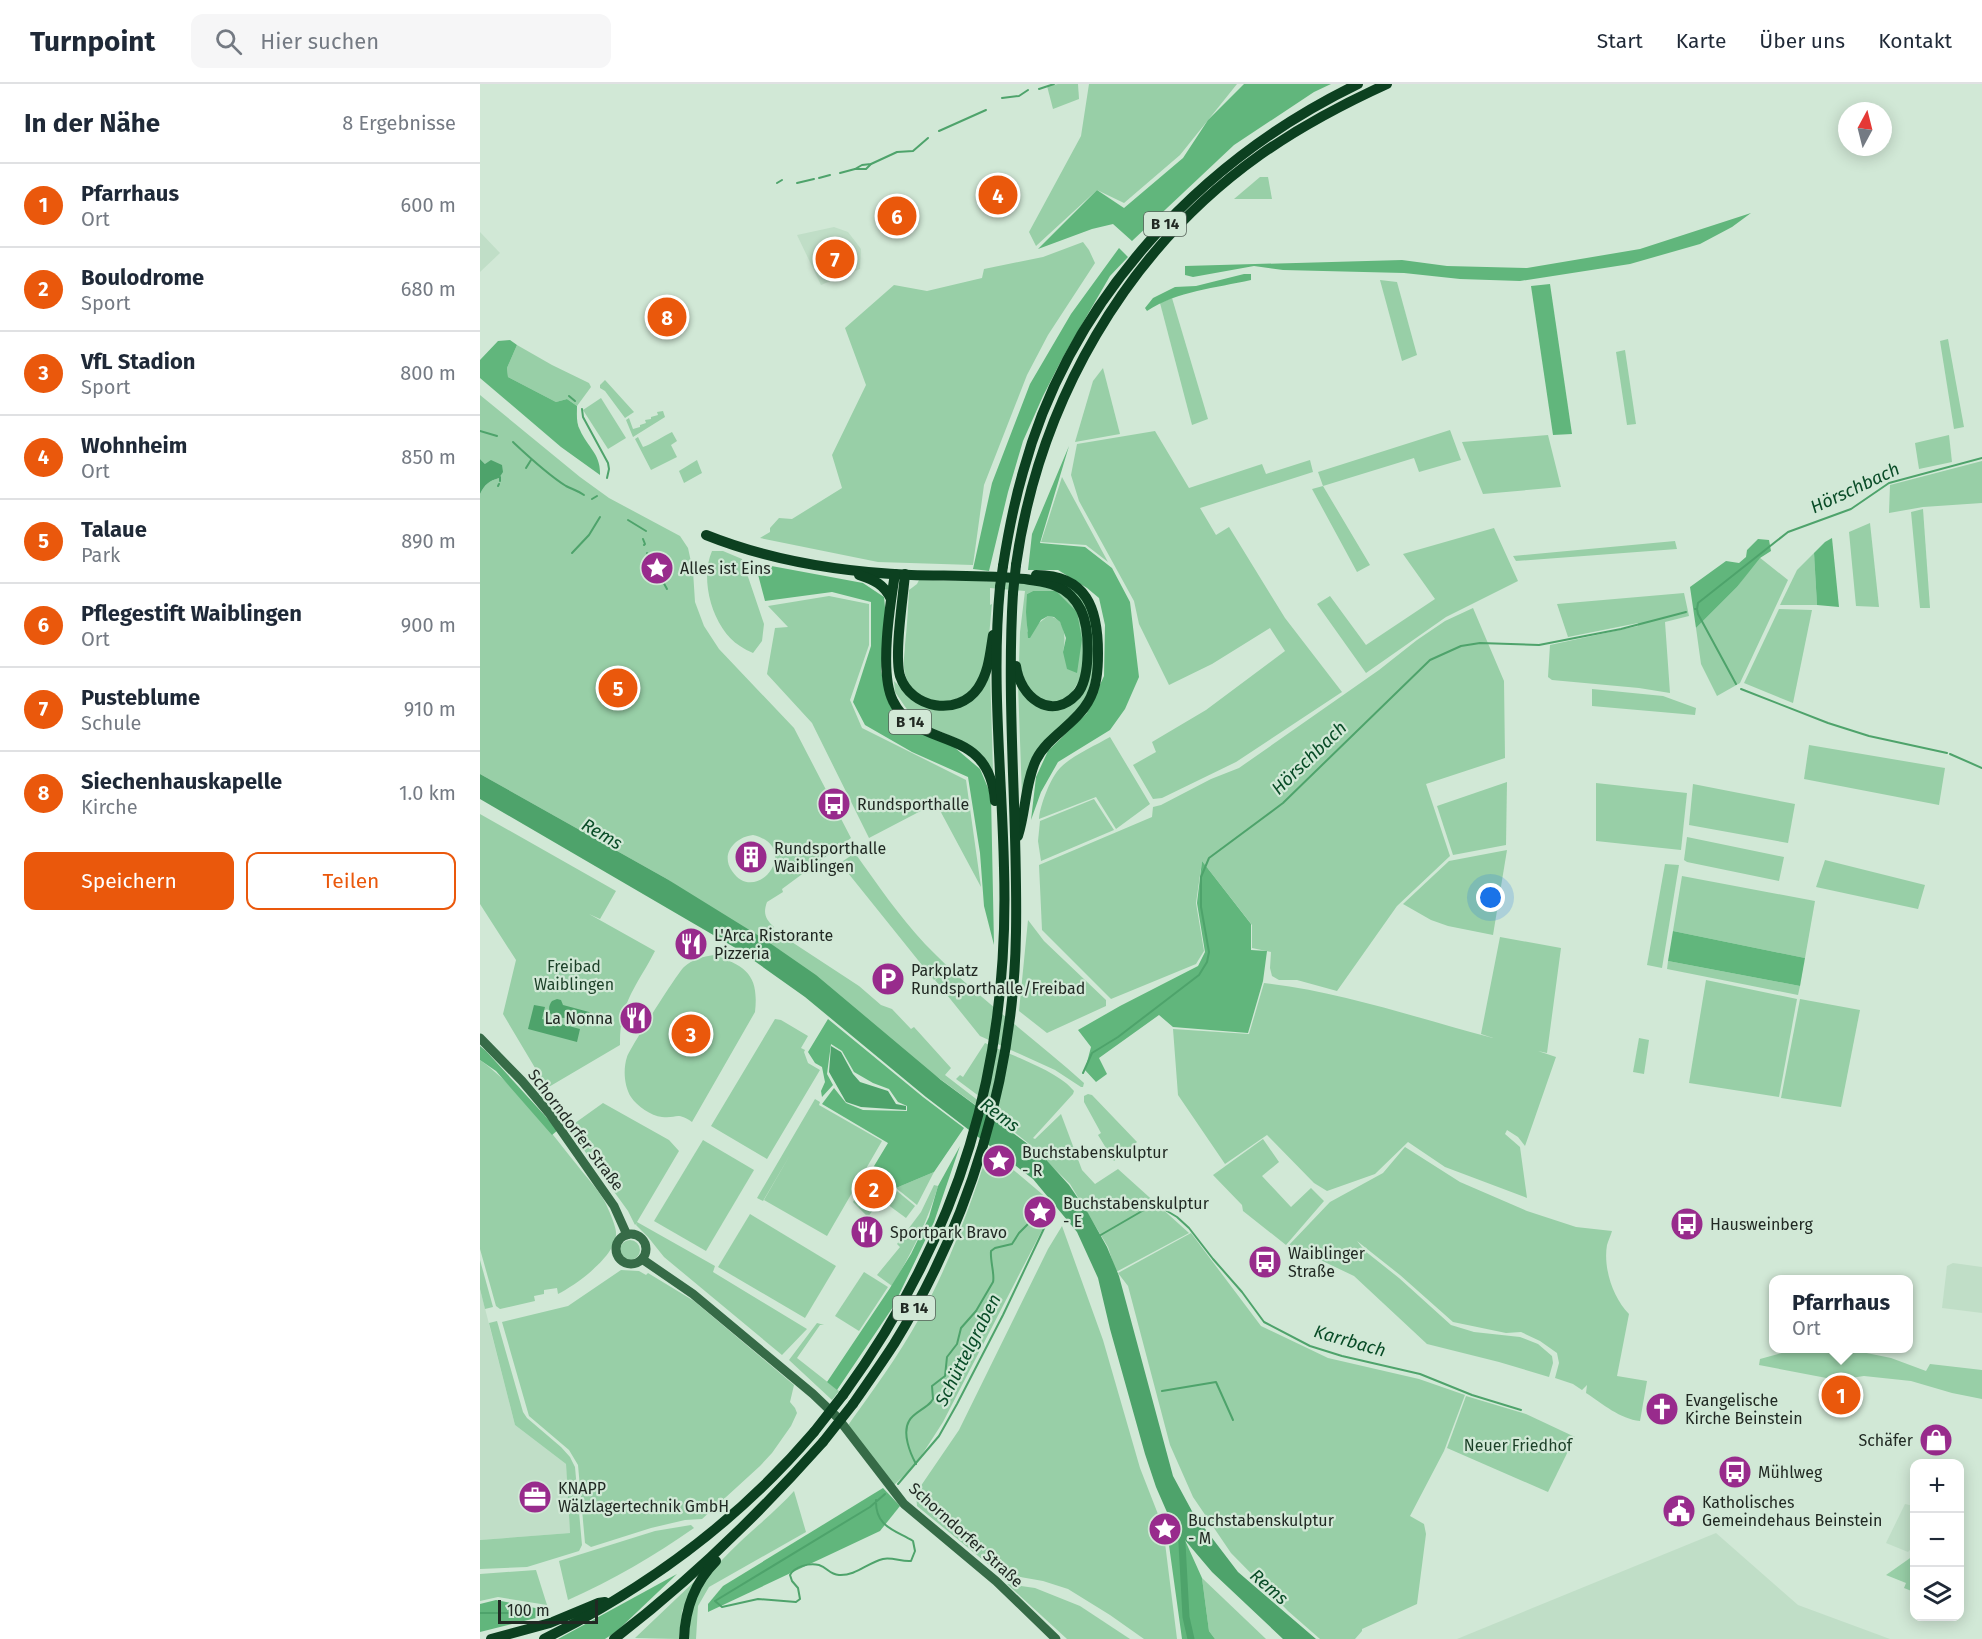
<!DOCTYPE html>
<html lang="de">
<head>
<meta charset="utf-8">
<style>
  body { margin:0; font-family:"Fira Sans",sans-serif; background:#f6f6f7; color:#1f2937 }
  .controls { position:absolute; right:18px; bottom:18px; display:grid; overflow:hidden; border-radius:12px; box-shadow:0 3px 15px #0003 }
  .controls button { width:54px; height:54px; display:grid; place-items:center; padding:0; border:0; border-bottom:2px solid #e0e1e3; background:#fff; color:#1f2937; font:30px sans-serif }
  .compass { position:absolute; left:1358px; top:18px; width:54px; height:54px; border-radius:50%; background:#fff; box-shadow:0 3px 15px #0003; rotate:7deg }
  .scale { position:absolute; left:18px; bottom:15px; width:100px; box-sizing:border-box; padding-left:6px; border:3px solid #212923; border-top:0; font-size:16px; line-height:21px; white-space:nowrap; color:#212923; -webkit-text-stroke:4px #d1e8d6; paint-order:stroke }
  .you { position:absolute; left:1011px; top:814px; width:21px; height:21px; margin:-15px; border:4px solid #fff; border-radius:50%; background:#1a73e8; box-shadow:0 0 0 9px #1a73e833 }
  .badge { display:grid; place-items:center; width:39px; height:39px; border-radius:50%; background:#ea580c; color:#fff; font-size:20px; font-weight:700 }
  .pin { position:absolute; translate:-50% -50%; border:3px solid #fff; box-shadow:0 2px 6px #0006 }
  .popup { position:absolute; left:1289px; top:1191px; width:144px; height:78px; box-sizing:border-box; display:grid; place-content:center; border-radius:12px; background:#fff; filter:drop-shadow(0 2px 4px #0005); font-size:20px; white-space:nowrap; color:#747a83 }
  .popup b { font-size:22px; color:#1f2937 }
  .popup::after { content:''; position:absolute; left:50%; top:100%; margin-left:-12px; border:12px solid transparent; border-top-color:#fff }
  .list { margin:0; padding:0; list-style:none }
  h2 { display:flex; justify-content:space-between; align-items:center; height:78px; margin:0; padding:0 24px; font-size:26px }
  h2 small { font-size:20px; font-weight:400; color:#747a83 }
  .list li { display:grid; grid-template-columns:39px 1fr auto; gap:18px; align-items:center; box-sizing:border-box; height:84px; padding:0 24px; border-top:2px solid #e0e1e3 }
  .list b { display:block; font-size:22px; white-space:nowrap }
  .list p { margin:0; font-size:20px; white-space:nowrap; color:#747a83 }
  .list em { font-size:20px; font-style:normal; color:#747a83 }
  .actions { display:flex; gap:12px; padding:18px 24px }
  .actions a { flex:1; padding:14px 0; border:2px solid #ea580c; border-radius:12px; text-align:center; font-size:21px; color:#ea580c }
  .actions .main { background:#ea580c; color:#fff }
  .icon { flex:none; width:33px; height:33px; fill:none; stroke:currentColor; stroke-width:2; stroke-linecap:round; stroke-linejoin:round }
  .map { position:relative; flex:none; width:1502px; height:1555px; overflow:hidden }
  header { display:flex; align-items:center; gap:36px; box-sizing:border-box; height:84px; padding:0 30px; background:#fff; border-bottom:2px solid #e0e1e3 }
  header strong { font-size:28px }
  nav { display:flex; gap:33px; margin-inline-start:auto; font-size:21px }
  .search { width:420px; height:54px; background:#f6f6f7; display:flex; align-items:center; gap:15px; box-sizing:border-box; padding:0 21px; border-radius:12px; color:#747a83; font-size:22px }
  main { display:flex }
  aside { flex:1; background:#fff }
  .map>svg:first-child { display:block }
</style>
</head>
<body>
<header>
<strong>Turnpoint</strong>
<div class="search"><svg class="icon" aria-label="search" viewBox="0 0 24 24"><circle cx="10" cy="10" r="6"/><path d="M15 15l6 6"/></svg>Hier suchen</div>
<nav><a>Start</a><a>Karte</a><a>Über uns</a><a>Kontakt</a></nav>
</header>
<main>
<aside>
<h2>In der Nähe<small>8 Ergebnisse</small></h2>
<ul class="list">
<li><span class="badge">1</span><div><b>Pfarrhaus</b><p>Ort</p></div><em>600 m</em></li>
<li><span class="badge">2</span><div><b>Boulodrome</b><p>Sport</p></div><em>680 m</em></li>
<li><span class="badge">3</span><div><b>VfL Stadion</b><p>Sport</p></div><em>800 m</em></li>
<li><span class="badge">4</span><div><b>Wohnheim</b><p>Ort</p></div><em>850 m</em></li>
<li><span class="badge">5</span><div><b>Talaue</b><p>Park</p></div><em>890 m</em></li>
<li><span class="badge">6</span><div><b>Pflegestift Waiblingen</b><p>Ort</p></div><em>900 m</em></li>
<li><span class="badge">7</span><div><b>Pusteblume</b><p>Schule</p></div><em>910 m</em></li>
<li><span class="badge">8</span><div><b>Siechenhauskapelle</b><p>Kirche</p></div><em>1.0 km</em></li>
</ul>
<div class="actions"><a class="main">Speichern</a><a>Teilen</a></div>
</aside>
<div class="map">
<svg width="1502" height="1555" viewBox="0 0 1502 1555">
  <rect width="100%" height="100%" fill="#d1e8d6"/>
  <g fill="#c0dec7">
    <polygon points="354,143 368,148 381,165 380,185 341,201 317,151"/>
    <polygon points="0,148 20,169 0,188"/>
    <polygon points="1473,1179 1502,1183 1502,1229 1462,1224 1467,1182"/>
    <polygon points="0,1205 35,1341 86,1380 90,1449 0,1456"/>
    <polygon points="1425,1420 1434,1422 1434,1443 1431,1465 1428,1468 1406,1459"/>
    <polygon points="1236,1449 1318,1521 1410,1555 977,1555"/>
  </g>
  <g fill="#98cfa7" fill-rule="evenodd">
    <polygon points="578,0 598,0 599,15 573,25 567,2"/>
    <polygon points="609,0 757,0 700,71 644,119 617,106 556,162 549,148 601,52"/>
    <polygon points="780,93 788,93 792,115 754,115"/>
    <polygon points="603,158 609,166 615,179 568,251 547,291 504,401 493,481 398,478 280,454 290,448 290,444 299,434 312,435 362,404 352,371 386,301 365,244 414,201 447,207 502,194 504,185 563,173"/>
    <polygon points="900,196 917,198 937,271 922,277"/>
    <polygon points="692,214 728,335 712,341 680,219"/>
    <polygon points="1468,255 1484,343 1474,345 1460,257"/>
    <polygon points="37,261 72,281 109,299 111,303 97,322 87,315 76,318 28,293 27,284"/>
    <polygon points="1145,266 1156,340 1147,341 1136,268"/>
    <polygon points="623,284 640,350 595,358 613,297"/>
    <polygon points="125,296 154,328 145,334 125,307 120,304 120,301"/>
    <path d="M0 311 100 393 129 414 200 452 208 464 213 487 215 518 224 542 239 565 314 644 371 754 302 805 303 808 287 818C283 829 285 835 294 843L292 845 379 902 401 921 412 925 431 945 434 943 471 984 465 991 517 1031 519 1027 476 995 480 991 483 993 505 959C530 971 579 987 594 1007L593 1010 553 1054 555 1055 581 1030 602 1086 615 1100 638 1085 709 1149 636 1188 628 1163 590 1100 548 1059 518 1035 516 1036 187 795 0 690V410C5 400 9 397 19 394L0 375ZM273 751C323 763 276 823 252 787 240 770 255 753 273 751Z"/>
    <polygon points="121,314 146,354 128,365 103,326"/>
    <polygon points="183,327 185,333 153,353 146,336 149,334 153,345 160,343 160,341 166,339 165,336 171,335 171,333 178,331 177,328"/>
    <polygon points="970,346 981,376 939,388 934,374 843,402 890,481 877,488 832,405 843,402 838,388"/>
    <polygon points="675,347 709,404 782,380 786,390 830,376 833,388 720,424 736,451 749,443 805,534 862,608 756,678 682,714 673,715 653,681 676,668 672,658 726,626 805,567 790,544 732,580 689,601 659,540 654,517 599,417 591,391 597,360"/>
    <path d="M192 348 197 357 191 361 197 373 171 386 155 355 158 353 163 363C174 359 181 353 192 348Z"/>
    <polygon points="1068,351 1081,403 1003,410 982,358"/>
    <polygon points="1469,351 1472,378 1439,385 1435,359"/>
    <polygon points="217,376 222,389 204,399 199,387"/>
    <polygon points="1502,377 1502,419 1443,423 1409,429 1410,401"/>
    <polygon points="582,393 628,478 606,461 561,458"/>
    <polygon points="1443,425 1450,524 1440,524 1431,428"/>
    <polygon points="1390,439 1399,523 1376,522 1369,448"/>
    <polygon points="1014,444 1038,497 966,533 886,589 837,520 850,512 886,561 955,515 923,470"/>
    <polygon points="1195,457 1197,465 1036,477 1033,472"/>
    <path d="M232 467H243L262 475 284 540 282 557 273 569C269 567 264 565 260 562 233 545 219 496 232 467Z"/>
    <polygon points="1334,469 1337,521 1300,521 1317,486"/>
    <polygon points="1279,473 1308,496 1260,599 1237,612 1221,580 1216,544 1257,503"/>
    <path d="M439 496 546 498 584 508 599 526 605 549 604 588 590 612 577 618 562 616 549 607 539 580 540 548 545 507 510 504V521L512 520C510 539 508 577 501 593 482 629 428 625 424 584 423 577 425 568 425 561 427 543 428 525 429 506L437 500ZM553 507 602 555 583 568C586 554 586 534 568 532L547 548V510Z"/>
    <polygon points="589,502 609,521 616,577 606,616 578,645 542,712 538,601 548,615 587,621 610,574"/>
    <polygon points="1204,509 1209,532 1185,538 1190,609 1159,604 1072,596 1068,593 1070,561 1158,542 1158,539 1088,553 1077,520"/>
    <polygon points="349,512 389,520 389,561 370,616 382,644 486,696 501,803 456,719 389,754 332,639 287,590 295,544 308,543 288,522"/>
    <polygon points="993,524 1024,597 1025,674 946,700 970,772 917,822 857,907 817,896 799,896 792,892 790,884 791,868 772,864 772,841 722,777 716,819 724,867 716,880 631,915 562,846 559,781 672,733 673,723 681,721 731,695 759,684 899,586 937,556 965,537"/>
    <polygon points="1299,525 1332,526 1313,619 1264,599"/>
    <polygon points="510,586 513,687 502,671 483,657 435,637 415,608 414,597 436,619 470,624"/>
    <polygon points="1112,605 1183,612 1216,624 1215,631 1112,622"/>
    <path d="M630 653 670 720 636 745 616 713 559 735C560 721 571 692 581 683 592 672 616 661 630 653Z"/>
    <polygon points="1329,661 1465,684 1459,721 1324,695"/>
    <polygon points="1027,698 1026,761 973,771 957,722"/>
    <polygon points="1116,699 1207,709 1201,766 1116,757"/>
    <polygon points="1213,700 1315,720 1308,759 1209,741"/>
    <polygon points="614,715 634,746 561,777 558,757 560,737"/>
    <path d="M0 730 136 807 120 835 109 830 175 867C157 902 139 919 140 961L67 1004 23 930 36 876 0 820Z"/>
    <polygon points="1207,753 1304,773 1299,797 1207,778 1204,776"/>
    <polygon points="1027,766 1013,851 968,842 951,836 923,820 969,777"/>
    <path d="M375 769C397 800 419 832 445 860 494 911 552 952 604 999L603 1003H601L575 986 500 952 455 896 459 892 454 896 360 779Z"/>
    <polygon points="1345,776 1445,801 1438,825 1336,803"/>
    <polygon points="1185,780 1199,781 1182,884 1167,881"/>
    <polygon points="1202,792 1335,817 1325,874 1193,847"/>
    <polygon points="548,836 564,857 626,916 626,922 567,949 539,927"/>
    <path d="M1020 853 1081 864 1067 969 1058 967 1076 973 1045 1062 1038 1053 1027 1046 1025 1050 1040 1063 1047 1114 965 1083 928 1058 895 1090 847 1107 834 1099 787 1051 745 1080 698 1011 693 945 769 950 784 899C863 908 936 934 1013 954L1001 950Z"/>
    <path d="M234 871C267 882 279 892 275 928L212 1038C196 1027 197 1035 182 1033 171 1032 157 1022 151 1013 144 1002 143 985 147 973 150 964 198 888 204 883 213 875 222 873 234 871Z"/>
    <polygon points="1188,877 1320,902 1318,911 1187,885"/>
    <polygon points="1226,896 1317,915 1299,1013 1209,999"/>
    <polygon points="1320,915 1380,926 1361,1023 1301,1014"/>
    <polygon points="295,935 301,936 328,952 321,964 325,966 324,968 328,979 340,986 287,1075 231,1042"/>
    <polygon points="1159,954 1169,956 1164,990 1153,988"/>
    <path d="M0 976C36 1002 69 1046 97 1081 106 1093 118 1105 125 1118 128 1124 136 1142 136 1148 138 1171 96 1201 78 1210L77 1204 64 1206V1210L54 1212 55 1217 20 1225 16 1222 0 1165Z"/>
    <polygon points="608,1010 612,1011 657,1058 634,1077 618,1051 621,1049 604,1018 604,1012"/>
    <polygon points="335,1015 340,1018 339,1021 402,1057 347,1152 284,1116 310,1071 283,1117 277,1114"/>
    <polygon points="123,1019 189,1056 199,1067 157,1138 235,1182 233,1188 327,1245 302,1271 184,1173 168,1153 156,1141 157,1139 155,1141 148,1127 88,1044"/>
    <polygon points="783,1055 799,1078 782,1092 811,1123 831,1104 844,1117 806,1161 763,1127 762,1121 733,1091"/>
    <polygon points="223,1056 274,1086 226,1167 174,1137"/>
    <path d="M925 1063 980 1098 1047 1127 1096 1143 1132 1147C1131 1151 1128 1157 1127 1161 1123 1184 1133 1214 1149 1230L1137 1292 1167 1297 1160 1337C1140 1335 1123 1320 1106 1309L1107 1301 1102 1306 1093 1300 1075 1294 1079 1279 1077 1269 1060 1257 1041 1248 1026 1249 973 1238 920 1191 877 1157 885 1167 919 1194 971 1241 994 1248 1040 1253 1058 1260 1072 1272 1073 1279 1069 1293 1019 1278 947 1260 874 1192 809 1161 850 1118 903 1089Z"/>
    <path d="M508 1068 524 1078 575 1121 463 1338 436 1380 414 1401 364 1347C390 1310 418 1273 440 1233 469 1181 489 1125 508 1068Z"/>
    <polygon points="454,1088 437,1121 416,1104"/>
    <polygon points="388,1093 414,1105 405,1114 402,1113 388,1133 373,1118"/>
    <path d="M454 1101 458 1102C447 1139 431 1170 412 1202L397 1191 420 1163 417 1160 441 1128Z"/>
    <polygon points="417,1107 435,1122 426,1134 407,1120"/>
    <polygon points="270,1130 356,1182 325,1234 238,1183"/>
    <polygon points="582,1142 623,1256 660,1384 683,1443 697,1555 664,1555 630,1531 588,1505 563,1497 524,1490 514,1485 437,1422 436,1409 479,1346 568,1165"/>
    <polygon points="711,1149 781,1242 848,1274 939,1295 985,1311 964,1367 930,1432 944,1440 946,1450 937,1520 882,1545 882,1547 875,1555 840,1555 808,1527 751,1469 713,1413 690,1361 648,1202 638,1189"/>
    <circle cx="150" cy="1166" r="10"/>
    <polygon points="0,1176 13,1223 5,1225 0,1205"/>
    <polygon points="141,1186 159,1187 166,1191 168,1189 214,1217 314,1301 310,1318 315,1324 317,1329 311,1342 292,1369 280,1382 222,1435 205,1436 171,1444 111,1463 105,1459 98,1381 89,1366 49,1332 22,1238 88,1222"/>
    <polygon points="384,1188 408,1203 379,1247 355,1232"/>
    <polygon points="17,1237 43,1328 47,1334 81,1363 90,1373 95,1383 102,1461 99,1467 47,1483 0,1485 0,1456 90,1449 86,1380 35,1341 9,1239"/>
    <polygon points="337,1239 344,1241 340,1241 317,1274 359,1307 352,1316 309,1276"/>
    <polygon points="1316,1265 1367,1265 1411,1274 1446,1287 1450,1280 1502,1286 1502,1315 1472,1309 1431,1297 1384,1292 1357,1296 1279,1281 1280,1275"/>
    <polygon points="986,1312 1046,1330 1095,1353 1068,1408 967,1364"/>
    <path d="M314 1407 326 1448 229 1503 218 1522 216 1555H208C210 1545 210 1533 213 1522 225 1479 285 1440 314 1407Z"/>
    <path d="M211 1441 214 1444C174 1472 133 1496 88 1516L79 1477 175 1447Z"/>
    <polygon points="1433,1472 1434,1472 1434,1508 1424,1504 1426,1499 1406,1491"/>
    <polygon points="56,1486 67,1521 18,1513 0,1517 0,1490"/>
    <polygon points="722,1494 786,1555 735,1555 729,1547"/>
    <polygon points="217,1495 202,1527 199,1555 155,1554"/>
    <polygon points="527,1500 555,1504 600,1522 650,1555 587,1555"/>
  </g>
  <g fill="#61b67c">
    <polygon points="764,0 851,0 834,8 754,61 652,157 633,140 612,145 558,165 617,106 644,124 703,74 728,36"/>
    <polygon points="1271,129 1252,143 1220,160 1150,180 1040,197 980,195 924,189 803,186 774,182 713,193 705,191 705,182 922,176 967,182 1047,184 1160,165"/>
    <polygon points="639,164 648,173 630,192 583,273 563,312 543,357 528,408 509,487 493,485 512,399 550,300 591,230"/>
    <path d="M764 190H771V196C736 204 697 207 667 227L665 224 673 214 695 203 716 202Z"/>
    <polygon points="1070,200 1092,350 1073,351 1051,202"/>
    <path d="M30 256 37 261 27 284 28 293 76 318 87 315 97 322C97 330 96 339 100 346 108 364 121 370 120 391L81 363 0 294V276L18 257Z"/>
    <polygon points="589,362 560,459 605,463 632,484 650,518 659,593 645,625 630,646 578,678 561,708 551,736 556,693 568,667 607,629 624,592 625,541 619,514 607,504 578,486 548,486 552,450"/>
    <polygon points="1352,454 1359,523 1337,521 1334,469 1345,458"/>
    <polygon points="1278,455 1289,456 1291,467 1280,474 1257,503 1216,544 1210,503 1246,477 1259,479 1266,473 1267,466"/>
    <polygon points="275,479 383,499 404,513 406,534 401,587 408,617 416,632 432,645 474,663 500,685 511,711 514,861 504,822 500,769 488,693 432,668 385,641 373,618 391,562 391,518 352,508 285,517"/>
    <polygon points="553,507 576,507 597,528 602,555 597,589 587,585 583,568 586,554 580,538 574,533 568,532 561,536 550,554 548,554 546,528 547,510"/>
    <polygon points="722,777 771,840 771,866 787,867 783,897 768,949 693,943 679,931 619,974 627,990 616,998 605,986 611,963 598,946 640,922 718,882 725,868 717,819"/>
    <polygon points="1193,847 1325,874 1320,902 1188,877"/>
    <polygon points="348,935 443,1013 484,1044 454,1088 416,1104 388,1092 408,1059 342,1020 354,1004 366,1019 383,1026 427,1027 427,1022 418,1018 409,1005 393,999 374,988 362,967 351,960 347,990 353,1001 342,1013 341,1007 345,998 342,983 335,979 328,968"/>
    <polygon points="0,962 6,967 78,1046 72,1051 16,987 0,976"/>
    <polygon points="480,1062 454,1138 413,1223 357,1306 347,1298 410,1204 431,1170 449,1133 458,1102"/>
    <polygon points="403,1404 420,1422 400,1447 228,1528 228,1520 243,1502"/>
    <polygon points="688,1454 704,1454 722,1494 729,1547 735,1555 702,1555"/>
    <polygon points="197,1490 137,1547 125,1555 78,1555"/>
    <polygon points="16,1516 65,1526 64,1532 0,1548 0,1520"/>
  </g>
  <g fill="#4ea36b">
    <path d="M0 375 5 380 11 376 22 381 23 388 19 394C9 397 5 400 0 410Z"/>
    <polygon points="0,690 187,795 284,855 336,891 461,996 560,1069 589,1101 608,1129 627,1163 639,1192 693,1392 713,1429 758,1488 836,1555 803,1555 732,1488 693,1442 676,1403 665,1370 630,1245 618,1194 597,1148 553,1095 446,1013 325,913 259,866 0,715"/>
    <path d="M77 915 81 916 83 921 109 928 111 932V937L104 941 98 937 93 938 85 934 73 933C68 928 68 922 72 917Z"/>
    <polygon points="54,921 65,923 62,935 100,945 97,958 48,945"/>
    <polygon points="351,962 361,968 373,990 380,998 408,1007 416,1020 426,1022 426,1026 381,1023 366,1018 349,988"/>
  </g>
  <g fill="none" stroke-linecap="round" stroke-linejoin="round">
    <g stroke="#4ea36b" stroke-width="2">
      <polyline points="559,5 574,0"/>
      <polyline points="522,14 539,12 548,6"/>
      <polyline points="459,47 506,26"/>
      <polyline points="375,85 386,85 391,80"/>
      <polyline points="360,89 375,85 382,81 391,80 417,68 433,67 448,54"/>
      <polyline points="339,94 350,91"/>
      <polyline points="297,99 302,96"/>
      <polyline points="317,99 334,95"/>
      <polyline points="89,312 95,317"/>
      <polyline points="102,325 103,333 128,379 129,385 127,394"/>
      <polyline points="0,347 17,352"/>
      <path d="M33 358C49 373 67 390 86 402 92 405 98 407 104 411"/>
      <polyline points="46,384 51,376"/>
      <polyline points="20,393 20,397"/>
      <polyline points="18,402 19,400"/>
      <polyline points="112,415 117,412"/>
      <polyline points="148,436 166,447"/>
      <polyline points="163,455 165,460 164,461"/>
      <polyline points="92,469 109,451 120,433"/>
      <polyline points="167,469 187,505"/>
      <polyline points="1215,525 1217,525 1218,519 1308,448 1371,425 1409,399 1502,374"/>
      <polyline points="1217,525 1218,530 1256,600"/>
      <polyline points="1261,605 1348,639 1389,652 1467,669"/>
      <polyline points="1470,670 1502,684"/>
      <polyline points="603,989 612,969 638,953 719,891 727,878 729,868 721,823 721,793 729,774 803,719 950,576 981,562 1000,559 1059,561 1141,545 1206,528"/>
      <polyline points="619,1152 669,1123 682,1124 697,1133 709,1144 733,1175 762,1208 784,1238 830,1262 862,1272 940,1290 992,1311 1041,1326"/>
      <polyline points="682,1307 736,1298 753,1336"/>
      <path d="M436 1380C430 1369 422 1349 429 1337 433 1329 445 1325 451 1318L453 1315 452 1302 465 1292 467 1273 477 1260 481 1244 496 1227 513 1198C515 1191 510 1177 511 1167L515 1164 532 1160 539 1149 552 1136H568L577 1120"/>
      <polyline points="418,1400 459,1352 477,1320 523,1231 568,1136"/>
      <path d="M396 1416C395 1443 415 1446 433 1457L435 1467 431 1477C422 1478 412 1473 403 1475 387 1479 376 1492 359 1491 349 1490 348 1484 339 1481 329 1479 315 1482 310 1491L312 1497 318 1504 320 1515 316 1518 278 1515 242 1523 235 1517 390 1423 405 1410"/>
      <polyline points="0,1529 48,1529"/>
    </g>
    <polyline stroke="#4ea36b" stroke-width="7" points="701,1441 706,1533 711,1555"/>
    <g stroke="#366b47" stroke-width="9">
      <polyline points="0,954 42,997 69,1029 134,1122 147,1151"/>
      <circle cx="151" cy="1165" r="15"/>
      <polyline points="162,1175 213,1210 333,1310 357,1333 424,1420 516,1497 576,1555"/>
    </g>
    <g stroke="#0c4020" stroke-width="10">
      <path d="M226 451C291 477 361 488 431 491 469 492 507 491 545 495 555 497 566 497 576 502 587 506 596 516 601 526 610 545 611 594 597 610 571 638 540 613 536 582"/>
      <path d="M536 481C559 319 645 167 780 71 820 43 863 20 907 0"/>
      <path d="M523 482C528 450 534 419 543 388 590 216 719 77 878 0"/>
      <path d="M415 490C410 521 399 589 413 617 437 668 509 639 515 717"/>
      <path d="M425 490C423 514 414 571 420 592 431 625 478 633 498 604 509 588 510 569 513 551"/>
      <path d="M379 491C394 496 404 500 411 515"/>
      <path d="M538 752C546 727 545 700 556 676 568 652 595 641 608 618 617 603 618 586 618 569 618 525 607 491 556 491"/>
      <path d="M363 1311C480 1150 530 983 524 784 522 691 511 596 520 503"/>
      <path d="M373 1320C387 1300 401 1280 414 1260 490 1137 534 993 536 848 538 735 526 622 533 509"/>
      <polyline points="11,1555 70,1539 118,1519 125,1518"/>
      <path d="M64 1555C167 1504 259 1436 334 1348"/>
      <path d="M134 1555C211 1496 279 1430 343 1358"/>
      <path d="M204 1555C205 1526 215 1498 236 1477"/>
    </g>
    <g stroke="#0c4020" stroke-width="10">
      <polyline points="520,503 523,482"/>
      <polyline points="533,509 536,481"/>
      <polyline points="334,1348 363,1311"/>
      <polyline points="343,1358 373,1320"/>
    </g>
  </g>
  <defs>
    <g id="sight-disc" transform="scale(1.725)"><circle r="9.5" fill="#982b8c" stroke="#d1e8d6"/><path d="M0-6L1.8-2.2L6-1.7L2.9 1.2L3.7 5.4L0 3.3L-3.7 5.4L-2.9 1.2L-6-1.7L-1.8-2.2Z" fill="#fff"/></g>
    <g id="bus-disc" transform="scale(1.725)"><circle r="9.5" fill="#982b8c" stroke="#d1e8d6"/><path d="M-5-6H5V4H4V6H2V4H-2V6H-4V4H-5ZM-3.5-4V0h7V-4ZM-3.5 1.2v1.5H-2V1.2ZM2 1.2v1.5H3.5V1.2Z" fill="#fff"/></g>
    <g id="building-disc" transform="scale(1.725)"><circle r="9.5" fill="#982b8c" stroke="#d1e8d6"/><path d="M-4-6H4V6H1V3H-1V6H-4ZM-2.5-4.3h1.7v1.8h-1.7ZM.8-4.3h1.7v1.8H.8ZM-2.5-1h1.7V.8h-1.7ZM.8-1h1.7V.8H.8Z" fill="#fff"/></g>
    <g id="restaurant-disc" transform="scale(1.725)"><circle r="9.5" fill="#982b8c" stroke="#d1e8d6"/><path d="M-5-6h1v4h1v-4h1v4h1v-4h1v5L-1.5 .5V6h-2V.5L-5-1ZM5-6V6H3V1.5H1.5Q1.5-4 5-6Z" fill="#fff"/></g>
    <g id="parking-disc" transform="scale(1.725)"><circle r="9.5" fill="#982b8c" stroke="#d1e8d6"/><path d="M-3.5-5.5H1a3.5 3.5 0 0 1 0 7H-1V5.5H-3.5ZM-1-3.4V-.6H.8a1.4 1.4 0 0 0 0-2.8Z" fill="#fff"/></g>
    <g id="church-disc" transform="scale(1.725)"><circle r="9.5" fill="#982b8c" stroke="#d1e8d6"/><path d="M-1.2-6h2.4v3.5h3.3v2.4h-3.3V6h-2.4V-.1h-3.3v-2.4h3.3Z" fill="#fff"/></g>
    <g id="shop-disc" transform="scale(1.725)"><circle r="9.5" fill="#982b8c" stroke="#d1e8d6"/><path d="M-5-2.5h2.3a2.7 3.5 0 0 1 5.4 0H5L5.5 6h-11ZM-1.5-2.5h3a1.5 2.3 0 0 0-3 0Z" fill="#fff"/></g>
    <g id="office-disc" transform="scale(1.725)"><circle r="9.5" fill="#982b8c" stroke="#d1e8d6"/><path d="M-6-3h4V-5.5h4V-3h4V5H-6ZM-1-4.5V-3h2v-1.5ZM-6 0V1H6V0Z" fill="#fff"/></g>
    <g id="civic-disc" transform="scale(1.725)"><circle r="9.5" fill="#982b8c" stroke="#d1e8d6"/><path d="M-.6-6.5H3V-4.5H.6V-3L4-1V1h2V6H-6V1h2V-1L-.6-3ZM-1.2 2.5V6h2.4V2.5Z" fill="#fff"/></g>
  </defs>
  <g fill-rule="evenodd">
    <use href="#sight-disc" x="177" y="484"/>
    <use href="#bus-disc" x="354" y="720"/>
    <use href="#building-disc" x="271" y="773"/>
    <use href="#restaurant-disc" x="211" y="860"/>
    <use href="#parking-disc" x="408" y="895"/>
    <use href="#restaurant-disc" x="156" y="934"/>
    <use href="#sight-disc" x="519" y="1077"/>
    <use href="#sight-disc" x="560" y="1128"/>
    <use href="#bus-disc" x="1207" y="1140"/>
    <use href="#restaurant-disc" x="387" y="1148"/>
    <use href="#bus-disc" x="785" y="1178"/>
    <use href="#church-disc" x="1182" y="1325"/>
    <use href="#shop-disc" x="1456" y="1356"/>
    <use href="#bus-disc" x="1255" y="1388"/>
    <use href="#office-disc" x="55" y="1413"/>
    <use href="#civic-disc" x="1199" y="1427"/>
    <use href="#sight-disc" x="685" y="1445"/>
  </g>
  <g text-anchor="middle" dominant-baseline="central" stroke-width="4.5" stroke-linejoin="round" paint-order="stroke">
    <g fill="#d1e8d6" stroke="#566259" stroke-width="1.5">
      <rect x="664" y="128" width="42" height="24" rx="4.5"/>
      <rect x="409" y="626" width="42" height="24" rx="4.5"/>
      <rect x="413" y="1212" width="42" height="24" rx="4.5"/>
    </g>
    <g font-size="15" font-weight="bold" fill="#212923">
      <text x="685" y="140">B 14</text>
      <text x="430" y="638">B 14</text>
      <text x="434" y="1224">B 14</text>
    </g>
    <g font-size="16" fill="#212923" stroke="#d1e8d6" text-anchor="start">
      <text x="200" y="484">Alles ist Eins</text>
      <text x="377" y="720">Rundsporthalle</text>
      <text x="294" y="764">Rundsporthalle<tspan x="294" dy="18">Waiblingen</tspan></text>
      <text x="234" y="851">L'Arca Ristorante<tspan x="234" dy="18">Pizzeria</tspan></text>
      <text x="431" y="886">Parkplatz<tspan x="431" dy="18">Rundsporthalle/Freibad</tspan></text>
      <text x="133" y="934" text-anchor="end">La Nonna</text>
      <text x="542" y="1068">Buchstabenskulptur<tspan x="542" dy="18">- R</tspan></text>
      <text x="583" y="1119">Buchstabenskulptur<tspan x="583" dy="18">- E</tspan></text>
      <text x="1230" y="1140">Hausweinberg</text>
      <text x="410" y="1148">Sportpark Bravo</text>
      <text x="808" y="1169">Waiblinger<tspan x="808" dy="18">Straße</tspan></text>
      <text x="1205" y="1316">Evangelische<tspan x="1205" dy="18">Kirche Beinstein</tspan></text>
      <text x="1433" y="1356" text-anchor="end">Schäfer</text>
      <text x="1278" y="1388">Mühlweg</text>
      <text x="78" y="1404">KNAPP<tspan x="78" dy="18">Wälzlagertechnik GmbH</tspan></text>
      <text x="1222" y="1418">Katholisches<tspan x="1222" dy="18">Gemeindehaus Beinstein</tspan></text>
      <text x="708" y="1436">Buchstabenskulptur<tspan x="708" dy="18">- M</tspan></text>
    </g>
    <g font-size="16" fill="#1b3f27" stroke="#d1e8d6">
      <text x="94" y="882">Freibad<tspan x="94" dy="18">Waiblingen</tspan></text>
      <text x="1038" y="1361">Neuer Friedhof</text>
    </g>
    <g font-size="16" fill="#212923" stroke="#d1e8d6">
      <text transform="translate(96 1046) rotate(53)">Schorndorfer Straße</text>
      <text transform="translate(486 1451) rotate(42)">Schorndorfer Straße</text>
    </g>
    <g font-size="18" font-style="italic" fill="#094c27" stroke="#d1e8d6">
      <text transform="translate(1375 404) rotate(-25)">Hörschbach</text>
      <text transform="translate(829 674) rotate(-44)">Hörschbach</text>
      <text transform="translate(122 750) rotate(30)">Rems</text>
      <text transform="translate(520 1031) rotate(37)">Rems</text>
      <text transform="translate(870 1257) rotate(16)">Karrbach</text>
      <text transform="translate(488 1266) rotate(-63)">Schüttelgraben</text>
      <text transform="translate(789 1503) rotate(41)">Rems</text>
    </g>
  </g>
</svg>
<div class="controls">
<button>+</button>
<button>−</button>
<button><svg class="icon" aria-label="layers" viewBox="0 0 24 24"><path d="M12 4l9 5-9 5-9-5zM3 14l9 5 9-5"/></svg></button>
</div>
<svg class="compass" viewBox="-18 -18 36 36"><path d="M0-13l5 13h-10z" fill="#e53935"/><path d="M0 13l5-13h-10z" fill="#747a83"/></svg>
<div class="scale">100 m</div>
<div class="you"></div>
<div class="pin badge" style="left:1361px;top:1311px">1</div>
<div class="popup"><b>Pfarrhaus</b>Ort</div>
<div class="pin badge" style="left:394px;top:1105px">2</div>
<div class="pin badge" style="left:211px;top:950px">3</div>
<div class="pin badge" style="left:518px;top:111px">4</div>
<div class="pin badge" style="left:138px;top:604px">5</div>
<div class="pin badge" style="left:417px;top:132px">6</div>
<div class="pin badge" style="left:355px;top:175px">7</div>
<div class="pin badge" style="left:187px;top:233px">8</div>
</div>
</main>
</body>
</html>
